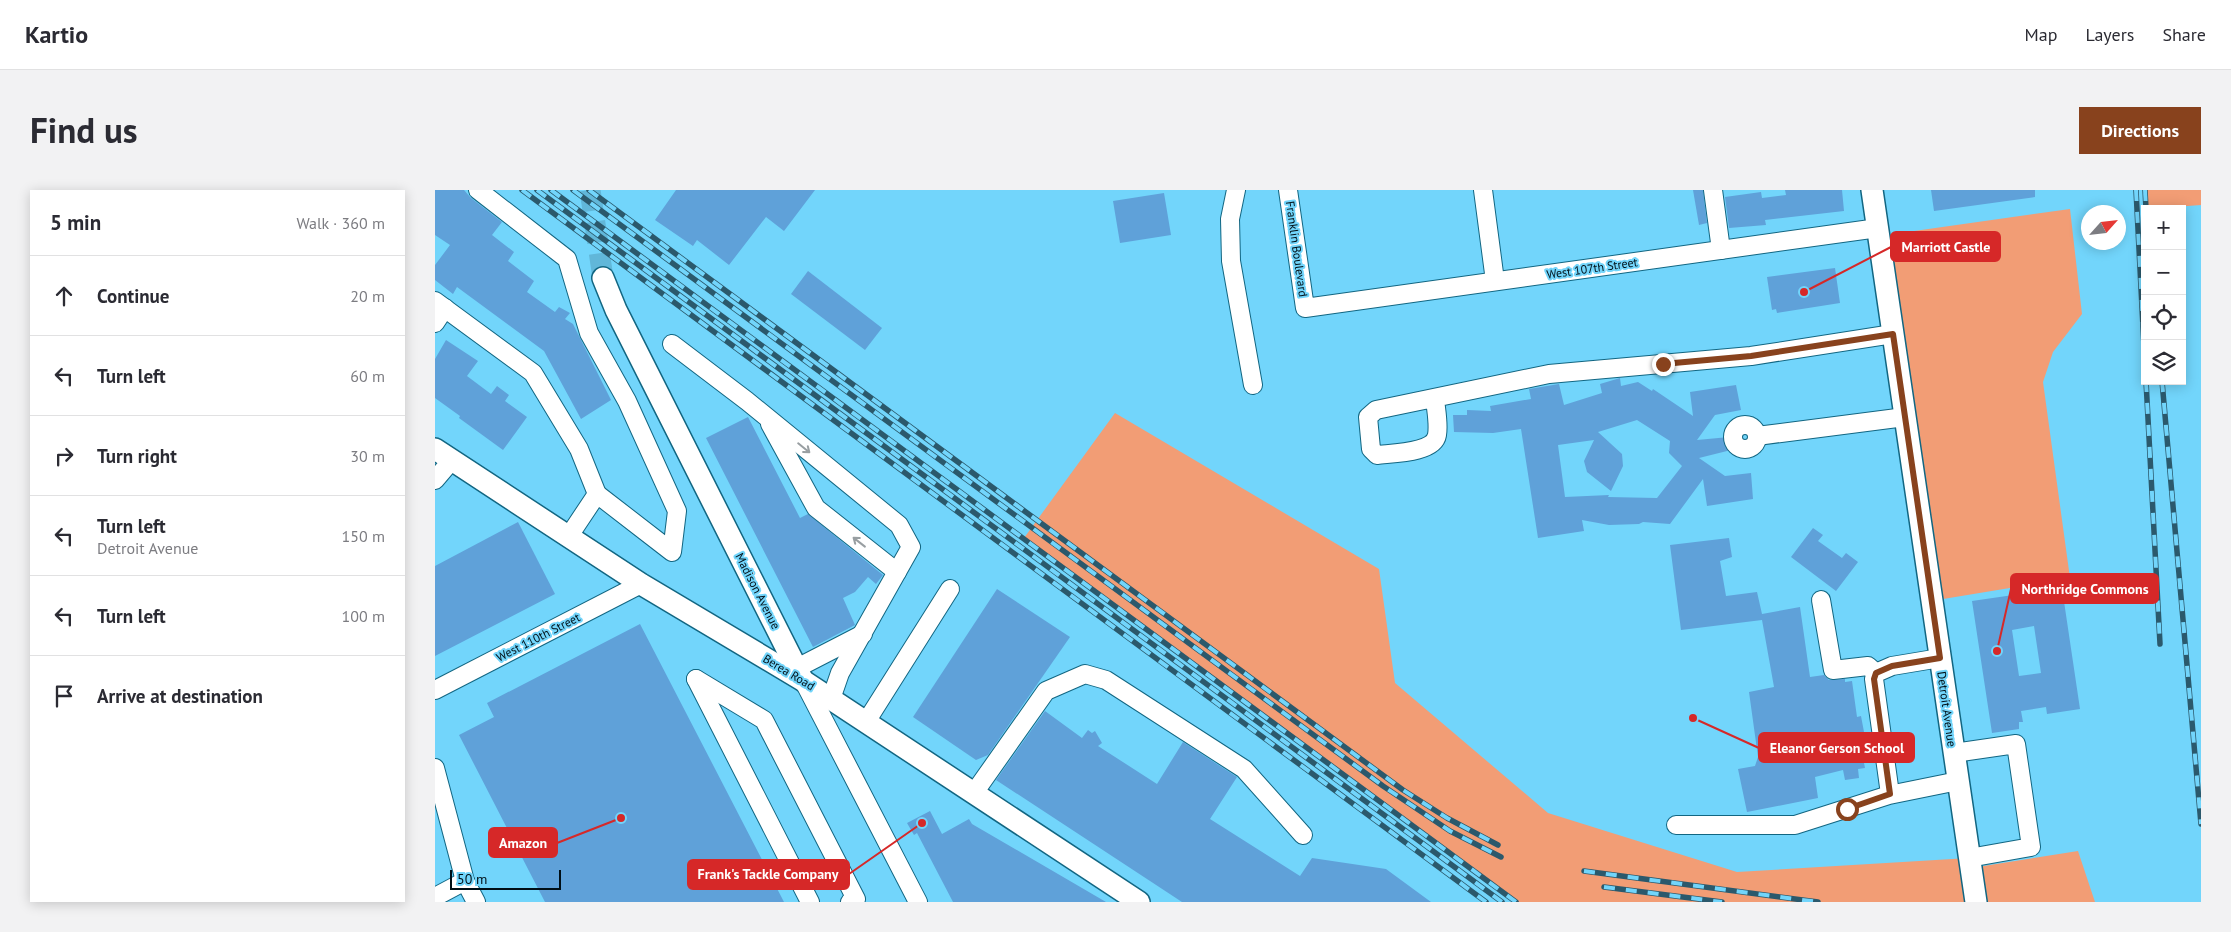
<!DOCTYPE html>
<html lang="en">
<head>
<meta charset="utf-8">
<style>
  body { margin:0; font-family:"PT Sans",sans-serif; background:#f2f2f3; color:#2b2b33 }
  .controls { position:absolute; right:15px; top:15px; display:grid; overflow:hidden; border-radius:0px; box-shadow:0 2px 12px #0003 }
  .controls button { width:45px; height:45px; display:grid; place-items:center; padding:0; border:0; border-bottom:1px solid #e1e1e2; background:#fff; color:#2b2b33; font:25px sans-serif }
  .compass { position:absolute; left:1646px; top:15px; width:45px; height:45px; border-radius:50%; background:#fff; box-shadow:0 2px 12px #0003; rotate:63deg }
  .scale { position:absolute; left:15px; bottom:12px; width:111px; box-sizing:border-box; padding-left:5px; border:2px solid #000f16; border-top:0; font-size:14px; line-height:18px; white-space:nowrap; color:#000f16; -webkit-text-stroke:4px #72d5fb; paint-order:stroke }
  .stop { position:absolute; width:15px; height:15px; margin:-11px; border:4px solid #88421d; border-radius:50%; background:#fff }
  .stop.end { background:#88421d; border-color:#fff; box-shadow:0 1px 5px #0008 }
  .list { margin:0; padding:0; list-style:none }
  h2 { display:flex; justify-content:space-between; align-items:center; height:65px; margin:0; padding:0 20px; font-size:21px }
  h2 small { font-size:16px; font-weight:400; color:#7c7c81 }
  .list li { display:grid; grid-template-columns:32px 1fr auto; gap:15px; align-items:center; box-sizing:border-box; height:80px; padding:0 20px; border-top:1px solid #e1e1e2 }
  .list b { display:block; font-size:19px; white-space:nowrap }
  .list p { margin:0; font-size:16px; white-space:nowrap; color:#7c7c81 }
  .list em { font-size:16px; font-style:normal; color:#7c7c81 }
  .icon { flex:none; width:28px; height:28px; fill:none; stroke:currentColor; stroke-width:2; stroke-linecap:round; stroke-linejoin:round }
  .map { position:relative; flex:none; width:1766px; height:712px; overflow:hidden; border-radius:0px }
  header { display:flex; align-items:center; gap:30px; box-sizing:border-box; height:70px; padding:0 25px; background:#fff; border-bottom:1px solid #e1e1e2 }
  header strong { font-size:24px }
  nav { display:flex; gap:28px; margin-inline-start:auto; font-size:18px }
  .intro { display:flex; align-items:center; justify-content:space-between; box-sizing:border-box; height:120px; padding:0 30px }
  h1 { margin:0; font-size:35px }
  .button { padding:12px 22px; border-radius:0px; background:#88421d; color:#fff; font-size:18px; font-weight:700 }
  main { display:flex; gap:30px; padding:0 30px }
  aside { flex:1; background:#fff; border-radius:0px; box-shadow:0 2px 12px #0003 }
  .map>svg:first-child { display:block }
</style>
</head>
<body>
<header>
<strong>Kartio</strong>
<nav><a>Map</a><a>Layers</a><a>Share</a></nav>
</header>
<div class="intro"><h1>Find us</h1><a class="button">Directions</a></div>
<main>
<aside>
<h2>5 min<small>Walk · 360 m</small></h2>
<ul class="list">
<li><svg class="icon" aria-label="ahead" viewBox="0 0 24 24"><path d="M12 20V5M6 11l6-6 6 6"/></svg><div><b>Continue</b></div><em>20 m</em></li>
<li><svg class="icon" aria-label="left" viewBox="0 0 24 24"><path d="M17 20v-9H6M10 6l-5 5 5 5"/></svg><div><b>Turn left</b></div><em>60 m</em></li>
<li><svg class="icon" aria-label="right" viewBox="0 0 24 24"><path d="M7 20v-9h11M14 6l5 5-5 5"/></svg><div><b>Turn right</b></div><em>30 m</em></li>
<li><svg class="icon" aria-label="left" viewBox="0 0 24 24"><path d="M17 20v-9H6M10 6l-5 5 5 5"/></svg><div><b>Turn left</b><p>Detroit Avenue</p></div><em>150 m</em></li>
<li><svg class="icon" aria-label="left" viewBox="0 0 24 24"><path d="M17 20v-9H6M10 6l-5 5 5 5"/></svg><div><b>Turn left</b></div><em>100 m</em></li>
<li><svg class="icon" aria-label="arrive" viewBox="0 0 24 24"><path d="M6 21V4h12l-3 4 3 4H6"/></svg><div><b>Arrive at destination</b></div></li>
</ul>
</aside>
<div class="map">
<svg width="1766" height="712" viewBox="0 0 1766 712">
  <rect width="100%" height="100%" fill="#72d5fb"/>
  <g fill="#f29d75">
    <polygon points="1710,0 1766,0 1766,15 1711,19"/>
    <polygon points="1635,19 1647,124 1618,162 1608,192 1635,388 1496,411 1444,46"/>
    <polygon points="680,223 944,379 960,493 1113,623 1302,682 1534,668 1536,678 1643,661 1660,712 1082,712 589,348"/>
  </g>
  <g fill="#5fa1d9" fill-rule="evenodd">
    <polygon points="0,0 29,0 36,8 67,32 57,45 79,62 73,71 99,91 92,102 120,122 124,117 135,123 130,129 138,134 176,210 146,229 109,161 22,97 18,104 0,90 0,75 15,55 0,45"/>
    <polygon points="241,0 380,0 349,41 331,27 294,75 262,50 258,56 220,30"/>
    <polygon points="1258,0 1268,0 1272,33 1264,35"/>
    <polygon points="1350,0 1407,0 1409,21 1330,30 1331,35 1294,38 1290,7 1326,2 1327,8 1351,5"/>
    <polygon points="1496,0 1600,0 1600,7 1499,21"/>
    <polygon points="729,3 736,45 685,53 678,11"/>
    <polygon points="1400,78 1405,113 1342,123 1341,119 1337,120 1332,87"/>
    <polygon points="373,81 447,138 430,160 356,104"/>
    <polygon points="11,150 43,171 32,186 56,204 62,196 74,205 70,211 92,227 68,260 24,228 25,226 0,208 0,169"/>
    <path d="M1185 188 1186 196 1203 192 1217 201 1218 199 1258 226 1255 202 1301 195 1306 220 1280 225 1262 250 1294 247 1296 260 1264 268 1290 286 1316 283 1318 309 1272 316 1268 289 1235 334 1208 332 1204 334 1174 335 1147 330 1149 341 1103 348 1086 239 1058 243 1019 242 1018 225H1032V220L1056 221 1055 216 1096 209 1094 199 1124 194 1129 215 1167 203 1165 194ZM1202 230 1235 251 1234 263 1247 276 1222 308 1173 307 1174 305 1130 307 1123 255 1159 250 1149 271 1152 282 1176 301 1188 276 1187 264 1163 242Z"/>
    <polygon points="313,227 365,328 373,324 448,385 441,394 433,387 420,402 408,408 420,435 378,457 271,248"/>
    <polygon points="83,332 120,404 0,466 0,376"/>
    <polygon points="1378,338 1388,345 1383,351 1407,368 1411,363 1423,372 1401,401 1356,367"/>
    <polygon points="1294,348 1297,367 1285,371 1291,406 1322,402 1327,424 1365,417 1375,487 1389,485 1394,490 1410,489 1410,492 1417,491 1422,527 1426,526 1429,542 1423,542 1430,578 1423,579 1424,588 1410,590 1408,580 1380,587 1383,608 1312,622 1303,579 1320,576 1323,567 1314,502 1339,497 1327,430 1246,440 1235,355"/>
    <path d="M1627 398 1645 519 1612 524 1611 517 1586 521 1588 532H1584V539L1557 543 1537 411ZM1599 436 1606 483 1584 486 1577 440Z"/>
    <polygon points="562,399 635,447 553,565 541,570 478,527"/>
    <polygon points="205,434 349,712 110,712 24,545 59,527 52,513"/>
    <polygon points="610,521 647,548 653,540 657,543 660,541 667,553 663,556 722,594 748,552 802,587 775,629 865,686 877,668 951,679 996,712 747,712 561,590"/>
    <polygon points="495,621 507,644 534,629 537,634 671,712 518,712 482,643 479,645 472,633"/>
  </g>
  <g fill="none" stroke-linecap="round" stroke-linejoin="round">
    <polyline stroke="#61b7d9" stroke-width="21" stroke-dasharray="21 11" stroke-linecap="butt" points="155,0 168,88"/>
    <g stroke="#126682" stroke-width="20">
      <g id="minor">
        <polyline points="43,0 132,69 154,143 192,211 242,321 237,362 162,304 134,346"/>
        <polyline points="801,0 795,29 796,71 818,195"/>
        <polyline points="853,0 870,118 1443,38"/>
        <polyline points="1048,0 1060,91"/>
        <polyline points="1278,0 1286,60"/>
        <polyline points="0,111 98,183 144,259 162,304"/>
        <polyline points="0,133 10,118"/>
        <polyline points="237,154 312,211 464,335 476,357 405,483 396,509"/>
        <path d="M1000 209C1001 220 1004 234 1002 245 999 263 958 263 942 265L936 259 933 227 941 220 1114 184 1316 166 1458 144"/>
        <polyline points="335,234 381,318 462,382"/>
        <circle cx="1310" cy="247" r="12"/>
        <polyline points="1322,246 1470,227"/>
        <polyline points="0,290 17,270"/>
        <polyline points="1386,410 1398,480 1433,476 1441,483"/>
        <polyline points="362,478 428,444"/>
        <polyline points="261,489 329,530 421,709 415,712"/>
        <polyline points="261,489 375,712"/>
        <polyline points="368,490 483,712"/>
        <polyline points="0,500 206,394"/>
        <polyline points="431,532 515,399"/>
        <polyline points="1519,563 1581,554 1596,657 1534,668"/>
        <polyline points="0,578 30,691 41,712"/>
        <polyline points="539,603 611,501 650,484 671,490 809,579 868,645"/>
        <polyline points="1455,604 1439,489 1441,483 1457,476 1505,468"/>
        <polyline points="1241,635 1360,635 1454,605 1523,591"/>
        <polyline points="0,707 30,691"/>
      </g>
    </g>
    <g stroke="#126682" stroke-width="24">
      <g id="major">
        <polyline points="1437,0 1541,712"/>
        <polyline points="168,88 181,120 367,489"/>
        <polyline points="0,259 206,394 367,490 704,712"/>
      </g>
    </g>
    <use href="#minor" stroke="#fff" stroke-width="18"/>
    <use href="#major" stroke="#fff" stroke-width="21"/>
    <g stroke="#2b596c" stroke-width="5.5">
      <g id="rail">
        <polyline points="87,0 1051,712"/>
        <polyline points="102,0 1067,712"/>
        <polyline points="116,0 1081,712"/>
        <polyline points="138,0 948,596 1015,641 1066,667"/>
        <polyline points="154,0 968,600 1012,628 1063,655"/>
        <polyline points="1701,0 1710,176"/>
        <polyline points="1710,0 1711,19"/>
        <polyline points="1711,191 1725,454"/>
        <polyline points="1727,191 1766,634"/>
        <polyline points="1149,681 1383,712"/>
        <polyline points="1169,697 1287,712"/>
      </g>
    </g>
    <use href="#rail" stroke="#72d5fb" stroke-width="4" stroke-dasharray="11" stroke-linecap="butt"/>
  </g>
  <defs><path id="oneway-shaft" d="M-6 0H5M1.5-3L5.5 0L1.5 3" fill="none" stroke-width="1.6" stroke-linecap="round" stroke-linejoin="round" transform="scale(1.25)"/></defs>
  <g stroke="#999fa2">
    <use href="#oneway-shaft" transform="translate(369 258) rotate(39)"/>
    <use href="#oneway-shaft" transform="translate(424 352) rotate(-142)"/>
  </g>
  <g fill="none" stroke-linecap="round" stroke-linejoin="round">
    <polyline stroke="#88421d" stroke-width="6" points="1228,174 1316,166 1458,144 1505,468 1457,476 1441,483 1439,489 1455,604 1412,619"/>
  </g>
  <g text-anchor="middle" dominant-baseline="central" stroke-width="4" stroke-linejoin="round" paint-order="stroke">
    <g font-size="12" fill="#000f16" stroke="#72d5fb">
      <text transform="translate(862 59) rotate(82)">Franklin Boulevard</text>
      <text transform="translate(1157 78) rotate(-8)">West 107th Street</text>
      <text transform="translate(323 401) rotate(63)">Madison Avenue</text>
      <text transform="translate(103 447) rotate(-27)">West 110th Street</text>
      <text transform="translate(354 482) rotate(31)">Berea Road</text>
      <text transform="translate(1512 519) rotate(82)">Detroit Avenue</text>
    </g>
  </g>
  <path fill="none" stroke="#d62828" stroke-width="2" d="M1369 102L1456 57M1562 461L1576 399M1258 528L1324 558M186 628L122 653M487 633L414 684"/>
  <g fill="#d62828" stroke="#72d5fb" stroke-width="2">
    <circle cx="1369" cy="102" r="5"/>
    <circle cx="1562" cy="461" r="5"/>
    <circle cx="1258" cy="528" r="5"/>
    <circle cx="186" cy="628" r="5"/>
    <circle cx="487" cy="633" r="5"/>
  </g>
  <g fill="#d62828" stroke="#d62828" stroke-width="2">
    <rect x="1456" y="42" width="109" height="29" rx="5"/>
    <rect x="1576" y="384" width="147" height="29" rx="5"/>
    <rect x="1324" y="543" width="155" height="29" rx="5"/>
    <rect x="54" y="638" width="68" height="29" rx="5"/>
    <rect x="253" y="670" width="161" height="29" rx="5"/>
  </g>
  <g font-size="14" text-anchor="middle" font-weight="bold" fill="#fff">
    <text x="1511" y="62">Marriott Castle</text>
    <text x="1650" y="404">Northridge Commons</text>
    <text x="1402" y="563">Eleanor Gerson School</text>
    <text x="88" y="658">Amazon</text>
    <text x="333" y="689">Frank's Tackle Company</text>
  </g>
</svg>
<div class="controls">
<button>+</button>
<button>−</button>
<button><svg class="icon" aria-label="locate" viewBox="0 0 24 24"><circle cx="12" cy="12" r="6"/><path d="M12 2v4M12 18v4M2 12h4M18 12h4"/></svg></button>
<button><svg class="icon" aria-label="layers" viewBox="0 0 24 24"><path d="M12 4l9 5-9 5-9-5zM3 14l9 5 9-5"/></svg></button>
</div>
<svg class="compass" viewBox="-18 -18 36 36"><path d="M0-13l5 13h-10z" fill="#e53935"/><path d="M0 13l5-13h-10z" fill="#7c7c81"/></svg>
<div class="scale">50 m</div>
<div class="stop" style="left:1412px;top:619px"></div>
<div class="stop end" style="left:1228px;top:174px"></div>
</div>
</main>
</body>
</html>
